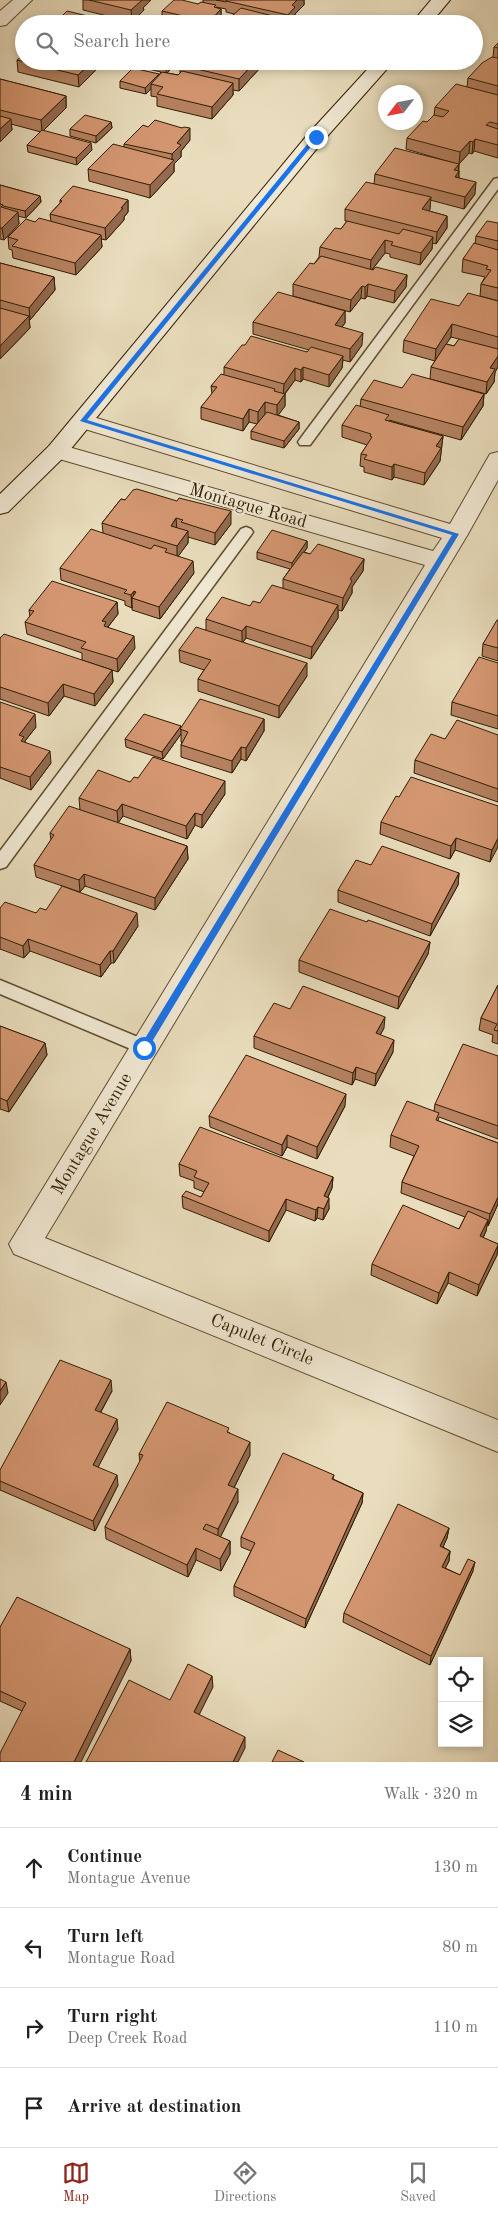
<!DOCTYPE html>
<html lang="en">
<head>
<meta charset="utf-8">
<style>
  body { margin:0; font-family:"Old Standard TT",serif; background:#f2f2f2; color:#202124 }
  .controls { position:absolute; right:15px; bottom:15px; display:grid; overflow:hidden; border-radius:0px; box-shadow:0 2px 8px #0003 }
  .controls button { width:45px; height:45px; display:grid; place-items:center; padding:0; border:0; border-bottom:1px solid #e0e0e0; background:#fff; color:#202124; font:25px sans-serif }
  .compass { position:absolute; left:378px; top:85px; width:45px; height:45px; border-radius:50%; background:#fff; box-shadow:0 2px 8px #0003; rotate:238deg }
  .stop { position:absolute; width:15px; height:15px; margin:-11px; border:4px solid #1a73e8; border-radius:50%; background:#fff }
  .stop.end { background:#1a73e8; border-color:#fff; box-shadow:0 1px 5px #0008 }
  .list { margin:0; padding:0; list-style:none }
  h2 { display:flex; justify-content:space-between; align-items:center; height:65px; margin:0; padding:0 20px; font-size:21px }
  h2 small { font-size:16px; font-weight:400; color:#757577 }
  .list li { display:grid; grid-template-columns:32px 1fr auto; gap:15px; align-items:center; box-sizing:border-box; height:80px; padding:0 20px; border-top:1px solid #e0e0e0 }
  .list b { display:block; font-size:19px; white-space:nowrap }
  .list p { margin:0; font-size:16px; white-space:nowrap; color:#757577 }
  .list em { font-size:16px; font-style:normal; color:#757577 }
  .icon { flex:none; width:28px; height:28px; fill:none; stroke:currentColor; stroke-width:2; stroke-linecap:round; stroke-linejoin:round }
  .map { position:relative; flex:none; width:498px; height:1762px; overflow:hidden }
  .search { position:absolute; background:#fff; box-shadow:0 2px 8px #0003; left:15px; right:15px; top:15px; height:55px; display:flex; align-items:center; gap:12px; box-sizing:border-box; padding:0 18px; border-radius:28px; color:#757577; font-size:19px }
  .sheet { height:385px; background:#fff }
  nav { display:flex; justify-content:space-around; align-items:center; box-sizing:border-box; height:70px; border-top:1px solid #e0e0e0; background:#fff; font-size:14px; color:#757577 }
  nav a { display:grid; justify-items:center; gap:2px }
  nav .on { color:#8f2418 }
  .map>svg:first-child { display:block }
</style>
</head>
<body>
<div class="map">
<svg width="498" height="1762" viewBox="0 0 498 1762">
  <rect width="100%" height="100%" fill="#e9ddbd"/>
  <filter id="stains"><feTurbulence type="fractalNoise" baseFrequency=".004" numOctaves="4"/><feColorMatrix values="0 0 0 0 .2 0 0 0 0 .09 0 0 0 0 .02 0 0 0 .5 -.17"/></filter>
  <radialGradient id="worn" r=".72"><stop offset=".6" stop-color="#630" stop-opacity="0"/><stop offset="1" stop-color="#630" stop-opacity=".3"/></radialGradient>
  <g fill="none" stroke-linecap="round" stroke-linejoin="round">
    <g stroke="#5f4d2f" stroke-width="3">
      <g id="lane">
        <polygon points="498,178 498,189 310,445 300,445 298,442 300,439 494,179"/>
        <polygon points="246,527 251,529 253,532 251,535 6,867 0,869 0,851 241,529"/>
        <polygon points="0,980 150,1042 153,1047 150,1052 144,1054 138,1052 0,994"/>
      </g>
    </g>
    <g stroke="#5f4d2f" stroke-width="2">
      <g id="street">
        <polygon points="13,0 32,0 6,25 0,26 0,11"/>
        <polygon points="83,414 450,524 490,454 498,452 498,480 468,534 45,1238 498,1420 498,1452 14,1254 9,1244 425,565 49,456 46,451 49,446 57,444 65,446 433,551 442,538 75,426 72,421 75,416"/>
      </g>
    </g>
    <g stroke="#311d00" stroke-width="2">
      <g id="secondary">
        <polygon points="431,0 450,0 430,24 411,24"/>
        <polygon points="375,61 394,61 323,141 65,456 8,512 0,514 0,494 49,446 309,133"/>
      </g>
    </g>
    <use href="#lane" fill="#f1e9d4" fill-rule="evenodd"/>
    <use href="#street" fill="#f1e9d4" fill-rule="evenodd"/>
    <use href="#secondary" fill="#f1e9d4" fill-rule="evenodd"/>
  </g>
  <g fill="#b68262" stroke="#311d00" fill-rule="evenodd">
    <polygon points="83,0 151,0 143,8 144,10 132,22 83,10"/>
    <path d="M203 0H304V5L295 14V19L290 24H187L162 18V11L198 4 203 2ZM216 7 226 9V12L234 14 224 23 216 21 221 16V9L216 8Z"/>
    <polygon points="498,43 498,158 474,151 472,154 469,153 459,164 459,177 475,194 464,209 430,200 430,209 429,211 447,216 447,228 436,244 432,243 432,249 420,265 390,257 390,254 385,253 372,270 407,275 406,287 394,303 367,296 365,299 361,298 350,312 293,296 293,284 314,264 319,257 320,247 341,229 347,221 345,221 345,209 374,184 375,174 457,164 406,149 407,138 427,122 434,115 435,107 467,87 468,78 493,57 494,47"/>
    <polygon points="17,60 24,61 102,61 102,64 79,87 18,72"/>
    <polygon points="118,61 178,61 167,73 178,75 180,73 180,65 260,68 239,91 233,90 233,95 212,119 157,106 157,97 151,96 151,89 146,94 120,88 120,81 159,75 161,72 118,62"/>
    <polygon points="0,79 66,96 66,108 43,131 92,150 77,165 28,152 27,145 41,132 11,124 12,130 0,142"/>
    <polygon points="111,122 112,128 96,143 70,136 70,129"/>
    <polygon points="148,127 182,128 190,140 181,151 181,157 174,164 174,172 150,198 89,181 88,169 124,147 124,144"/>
    <polygon points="0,185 40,196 41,202 26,218 18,216 19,224 4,240 0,239"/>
    <polygon points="60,200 128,200 128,212 124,217 124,220 106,240 101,239 102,247 76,275 13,258 12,250 9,249 8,237 35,222 51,222 50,214 60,203"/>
    <polygon points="498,223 498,301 480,296 481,284 485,277 462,272 463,259 475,244 476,236"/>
    <polygon points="0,263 54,277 55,290 30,320 29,320 30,328 0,359"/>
    <path d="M498 301V367L495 372 494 382 486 394 430 379 431 367 435 361 403 352 404 340 459 306ZM451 337 459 339 454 346 446 344Z"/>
    <polygon points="345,311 345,323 342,327 362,345 350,362 343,360 342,368 329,387 303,379 301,382 295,380 285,394 285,406 278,415 299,422 299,429 284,448 251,439 251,431 257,424 249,422 243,431 201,419 201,407 212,394 211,386 224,374 224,367 307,352 309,350 253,334 253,322"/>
    <polygon points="402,388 484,394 483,406 461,440 389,420 389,421 443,436 440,461 424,485 394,477 392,480 364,472 364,467 360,466 361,454 367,445 342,437 342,425 360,407 361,399"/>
    <polygon points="121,499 231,524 215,545 188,537 188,543 178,556 194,573 160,619 132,610 132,607 132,608 125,605 125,601 61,580 60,568 103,533 102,523"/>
    <polygon points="307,541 307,548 304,552 310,554 364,559 363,571 352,587 352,593 342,611 338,610 338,618 311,659 246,638 243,642 307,676 279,718 198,691 198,679 204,670 180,662 179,650 206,630 206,619 260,603 283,588 283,579 290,569 257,559 257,552"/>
    <polygon points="117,602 118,614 108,627 135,648 118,672 82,660 82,653 27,634 25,622 30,617 29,610"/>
    <polygon points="498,620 498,661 482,656 483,644"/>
    <polygon points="0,638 112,670 113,682 95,706 64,696 49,716 0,699"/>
    <polygon points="498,663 498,729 451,715 452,702"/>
    <polygon points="0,702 36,727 25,741 25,742 51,763 31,790 0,778"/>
    <polygon points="264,719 264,731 246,761 241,759 232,773 181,757 181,745 182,742 181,742 181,734 163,759 126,747 125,739 181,726 181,729"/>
    <polygon points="498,735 498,802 414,773 415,760"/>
    <polygon points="138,778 225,794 202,828 195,825 187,839 123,816 118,823 187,846 188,859 155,910 85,886 80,892 36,877 34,865 51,840 50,833 80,810 79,798 130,782"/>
    <polygon points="498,806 490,862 455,850 450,859 380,834 381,822"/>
    <polygon points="371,865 459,873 458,885 430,936 338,902 338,890"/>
    <polygon points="0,908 36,913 46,910 138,926 114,963 111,963 101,977 30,951 24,958 0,949"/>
    <polygon points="367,922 430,942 428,954 398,1009 299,972 299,960"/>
    <polygon points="498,985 498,1044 492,1042 493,1035 479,1030 481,1018"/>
    <polygon points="290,1009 384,1028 380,1035 393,1052 375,1086 355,1079 352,1085 254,1048 254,1036"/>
    <polygon points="0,1026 45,1043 47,1055 9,1112 0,1109"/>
    <polygon points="498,1056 498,1139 439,1117 438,1121 498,1143 498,1204 488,1226 487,1225 486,1231 483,1238 498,1244 497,1255 477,1296 448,1283 437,1304 371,1275 372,1264 459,1229 465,1217 401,1193 402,1182 414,1156 390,1147 391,1135 434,1111 435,1104"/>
    <polygon points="345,1106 317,1159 287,1147 282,1156 210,1127 209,1116"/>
    <polygon points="179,1164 333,1177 332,1188 328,1197 329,1209 323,1220 317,1218 315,1221 286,1210 269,1242 183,1208 182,1196 201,1197 204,1192 194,1188 194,1181 180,1176"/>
    <polygon points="112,1391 101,1412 118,1429 98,1467 118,1485 95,1531 0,1490 0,1470"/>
    <polygon points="229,1432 250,1455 234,1488 238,1502 220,1537 230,1541 230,1554 221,1571 196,1560 188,1577 106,1539 105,1527 140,1462 139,1454"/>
    <polygon points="334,1475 333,1479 363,1493 362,1503 305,1628 234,1596 234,1586 251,1551 241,1547 241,1537"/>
    <polygon points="449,1528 447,1538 443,1547 450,1551 449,1561 445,1568 460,1575 473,1571 430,1665 343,1622 344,1613"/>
    <polygon points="0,1627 130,1649 131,1661 22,1711 0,1701"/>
  </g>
  <g fill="#946a50" stroke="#311d00">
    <polygon points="141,0 151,0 143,8 144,10 132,22 131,10"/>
    <polygon points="297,0 304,0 304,5 295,14 295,19 290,24 286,24 288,21 288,15 292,5"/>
    <polygon points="221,9 221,16 214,24 209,24 209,22"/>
    <polygon points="100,19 100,24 95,24"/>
    <polygon points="93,61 102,61 102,64 79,87 78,75"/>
    <polygon points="171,61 178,61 166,74 166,67"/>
    <polygon points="256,61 260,61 260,68 239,91 239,79"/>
    <polygon points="159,74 159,81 151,84 151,89 146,94 145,88"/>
    <polygon points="233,83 233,95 212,119 212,107"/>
    <polygon points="66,96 66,108 42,132 41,120"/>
    <polygon points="11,119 12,130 0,142 0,129"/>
    <polygon points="111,122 112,128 96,143 96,136"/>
    <polygon points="190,128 190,140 181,151 181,157 174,164 174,172 150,198 150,185 172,162 172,154 177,143"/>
    <polygon points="475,139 474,151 472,154 473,142"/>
    <polygon points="470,141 469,153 459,164 460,152"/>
    <polygon points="91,143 92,150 77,165 76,158"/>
    <polygon points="459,164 458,173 459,171 458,183 454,170"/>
    <polygon points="476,182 475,194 464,209 465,197"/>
    <polygon points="40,196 41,202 26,218 25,211"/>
    <polygon points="431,197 430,209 421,221 422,209"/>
    <polygon points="128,200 128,212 124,217 124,220 106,240 105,228 121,208"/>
    <polygon points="18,212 19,224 4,240 2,228"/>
    <polygon points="447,216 447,228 436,244 437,232"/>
    <polygon points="101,235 102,247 76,275 75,263"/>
    <polygon points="433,237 432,249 420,265 421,253"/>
    <polygon points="385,240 385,253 370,272 371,260"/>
    <polygon points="407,275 406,287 394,303 395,291"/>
    <polygon points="54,277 55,290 30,320 29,308"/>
    <polygon points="368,284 367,296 365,299 365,287"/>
    <polygon points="362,286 361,298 350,312 351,300"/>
    <polygon points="345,311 345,323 334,337 335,325"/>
    <polygon points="29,316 30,328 0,359 0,346"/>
    <polygon points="452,324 451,337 435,361 436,349"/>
    <polygon points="363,333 362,345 350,362 350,349"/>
    <polygon points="343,356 342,368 329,387 329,375"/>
    <polygon points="498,356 498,367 495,372 494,382 486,394 487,382 490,368"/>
    <polygon points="303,367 303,379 301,382 301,370"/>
    <polygon points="295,368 295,380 283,396 284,384"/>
    <polygon points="285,394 285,406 277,417 277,405"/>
    <polygon points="484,394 483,406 461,440 463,427"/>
    <polygon points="265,402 265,414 258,424 258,412"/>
    <polygon points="249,409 249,422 243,431 243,419"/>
    <polygon points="299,422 299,429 284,448 284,441"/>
    <polygon points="443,436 440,461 424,485 425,473 436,446"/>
    <polygon points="394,464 394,477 392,480 392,467"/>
    <polygon points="231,511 231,524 215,545 215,533"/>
    <polygon points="176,518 177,531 171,526"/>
    <polygon points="188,531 188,543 177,558 177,546"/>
    <polygon points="307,541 307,548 292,570 292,563"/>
    <polygon points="364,559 363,571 352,587 352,593 342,611 343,598 350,579"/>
    <polygon points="193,561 194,573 160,619 159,607"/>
    <polygon points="134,591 134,598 132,598 132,608 131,595"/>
    <polygon points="117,602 118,614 107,628 107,634 102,621"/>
    <polygon points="338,605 338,618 311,659 312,647"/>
    <polygon points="246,626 246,638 242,643 242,631"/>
    <polygon points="134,636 135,648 118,672 117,659"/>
    <polygon points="307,663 307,676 279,718 279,706"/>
    <polygon points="112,670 113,682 95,706 94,694"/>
    <polygon points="63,684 64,696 49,716 48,703"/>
    <polygon points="35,714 36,727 25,741 25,749 19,735"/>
    <polygon points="264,719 264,731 246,761 246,748"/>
    <polygon points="181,726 181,734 163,759 162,752"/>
    <polygon points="241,747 241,759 232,773 232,761"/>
    <polygon points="50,751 51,763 31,790 30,777"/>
    <polygon points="225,781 225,794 202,828 202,815"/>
    <polygon points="122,804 123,816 118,823 117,811"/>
    <polygon points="195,813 195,825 187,839 186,826"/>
    <polygon points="456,838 455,850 450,859 451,846"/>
    <polygon points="498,838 498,847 490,862 492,850"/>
    <polygon points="187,846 188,859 155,910 155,898"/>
    <polygon points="459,873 458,885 430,936 432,924"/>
    <polygon points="84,874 85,886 80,892 79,880"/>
    <polygon points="137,913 138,926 114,963 113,951"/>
    <polygon points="28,939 30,951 24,958 23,946"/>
    <polygon points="430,942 428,954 398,1009 399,997"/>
    <polygon points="110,951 111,963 101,977 100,965"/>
    <polygon points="385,1017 384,1028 375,1045 376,1033"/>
    <polygon points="394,1040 393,1052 375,1086 376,1074"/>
    <polygon points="45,1043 47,1055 9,1112 7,1101"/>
    <polygon points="356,1067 355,1079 352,1085 353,1073"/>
    <polygon points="346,1094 345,1106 317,1159 317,1147"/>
    <polygon points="287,1135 287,1147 282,1156 282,1145"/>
    <polygon points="333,1177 332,1188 323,1207 324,1196"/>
    <polygon points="498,1197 498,1204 488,1226 490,1214"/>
    <polygon points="329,1198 329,1209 323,1220 324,1209"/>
    <polygon points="286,1199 286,1210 269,1242 269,1231"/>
    <polygon points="318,1207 317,1218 315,1221 316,1210"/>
    <polygon points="488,1220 486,1231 478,1248 480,1236"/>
    <polygon points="498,1245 497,1255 477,1296 479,1285"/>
    <polygon points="449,1272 448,1283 437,1304 439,1293"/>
    <polygon points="111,1380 112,1391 96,1420 95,1410"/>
    <polygon points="6,1382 8,1393 0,1405 0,1391"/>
    <polygon points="117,1419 118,1429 94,1475 93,1465"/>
    <polygon points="250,1442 250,1455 229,1498 228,1485"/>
    <polygon points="117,1475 118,1485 95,1531 93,1521"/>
    <polygon points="238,1489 238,1502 218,1542 218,1529"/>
    <polygon points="363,1493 362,1503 305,1628 306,1619"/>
    <polygon points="449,1528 447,1538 439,1556 440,1546"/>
    <polygon points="230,1541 230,1554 221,1571 220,1559"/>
    <polygon points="196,1548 196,1560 188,1577 187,1565"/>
    <polygon points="450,1551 449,1561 441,1577 442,1567"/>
    <polygon points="475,1562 473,1571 430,1665 431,1656"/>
    <polygon points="130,1649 131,1661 81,1762 74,1762"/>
    <polygon points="212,1676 213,1687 195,1723 194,1712"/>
    <polygon points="245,1737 245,1748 238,1762 233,1762"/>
  </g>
  <g fill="#d49772" stroke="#311d00">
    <polygon points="89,0 142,0 131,10"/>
    <polygon points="174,0 182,0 198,4 201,2 216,5 214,7 221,9 209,22 162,11"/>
    <polygon points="216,0 227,0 226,2"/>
    <polygon points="227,0 297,0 292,5 295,7 288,15 226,1"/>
    <polygon points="241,8 289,20 286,24 213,24 216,21 224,23"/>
    <polygon points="67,11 100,19 95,24 49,24 55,23"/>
    <polygon points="498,43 498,48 494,47"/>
    <polygon points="24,54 24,61 93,61 78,75 17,60"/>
    <polygon points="492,57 498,58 498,86 468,78 482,63"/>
    <polygon points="143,61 171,61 166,67"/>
    <polygon points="184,61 256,61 239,79 180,65"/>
    <polygon points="133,68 159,74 145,88 120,81"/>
    <polygon points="182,71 233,83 212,107 157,94 163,87 151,84 162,72 178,75"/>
    <polygon points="0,79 66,96 41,120 0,110"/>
    <polygon points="456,84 498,95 498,124 490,122 486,125 498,129 498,145 475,139 473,142 470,141 460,152 407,138 423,121 427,122 434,115 443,117 449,111 435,107"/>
    <polygon points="85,115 111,122 96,136 70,129"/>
    <polygon points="0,116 11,119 0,129"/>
    <polygon points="155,120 182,128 184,127 190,128 177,143 181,145 172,154 124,144 143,125 148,127"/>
    <polygon points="42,130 91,143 76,158 27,145"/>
    <polygon points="113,144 174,160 150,185 88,169"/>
    <polygon points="395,148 459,164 454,170 459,171 455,177 476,182 465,197 375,174"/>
    <polygon points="366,182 431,197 422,209 447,216 437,232 345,209"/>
    <polygon points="0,185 40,196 25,211 3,206 3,205 0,204"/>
    <polygon points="73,186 128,200 121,208 123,208 105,228 50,214 62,201 60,200"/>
    <polygon points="0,204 3,205 1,207 18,212 2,228 0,228"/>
    <polygon points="39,218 101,235 75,263 12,246 18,240 8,237 26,219 35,222"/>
    <polygon points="347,221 399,234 403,229 433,237 421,253 391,245 393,242 385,240 371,260 320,247 335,228 341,229"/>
    <polygon points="487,221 498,223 498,241 476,236"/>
    <polygon points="474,243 498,250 498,288 481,284 491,270 486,269 488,266 463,259"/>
    <polygon points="321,256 373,270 376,267 407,275 395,291 368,284 365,287 362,286 351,300 293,284 310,263 314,264"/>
    <polygon points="0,263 54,277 29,308 0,300"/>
    <polygon points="278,292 345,311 335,325 363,333 350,349 253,322"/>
    <polygon points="468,293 498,301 498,337 452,324 436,349 404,340 431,299 459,306"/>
    <polygon points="0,308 29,316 0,346"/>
    <polygon points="251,336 307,352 311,347 343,356 329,375 303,367 301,370 295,368 284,384 224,367 242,345 245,345"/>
    <polygon points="459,339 498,349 498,356 490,368 495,369 487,382 431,367 446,344 454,346"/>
    <polygon points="221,374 275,389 274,391 285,394 277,405 265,402 258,412 249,409 243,419 201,407 217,387 211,386"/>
    <polygon points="412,374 484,394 463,427 361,399 374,380 402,388"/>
    <polygon points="356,405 389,415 385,420 443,436 436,446 441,448 425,473 394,464 392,467 364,459 367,455 361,454 372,437 370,436 371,434 342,425"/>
    <polygon points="267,412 299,422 284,441 251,431"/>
    <polygon points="137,489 177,501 179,498 231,511 215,533 181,522 183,520 176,518 171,526 188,531 177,546 102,523 121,499 125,500 133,490"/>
    <polygon points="91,529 151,549 154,545 167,549 165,552 193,561 159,607 132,598 136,592 134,591 131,595 124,593 127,590 60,568"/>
    <polygon points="272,530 307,541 292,563 257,552"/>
    <polygon points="318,544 364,559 350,579 352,581 343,598 283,579 303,552 310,554"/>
    <polygon points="52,581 117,602 102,621 106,622 104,626 134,636 117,659 81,648 86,642 25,622 34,611 29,610"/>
    <polygon points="272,585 338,605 312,647 246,626 242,631 206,619 222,597 250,606 253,601 260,603"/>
    <polygon points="497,620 498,620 498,648 483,644"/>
    <polygon points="196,627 307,663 279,706 198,679 211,660 179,650"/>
    <polygon points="4,634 112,670 94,694 63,684 48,703 0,687 0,638"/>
    <polygon points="479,657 498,663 498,716 452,702"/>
    <polygon points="200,699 264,719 246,748 241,747 232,761 181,745 188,732 180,729"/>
    <polygon points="0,702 35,714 19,735 24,737 21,741 50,751 30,777 0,767"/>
    <polygon points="144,714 181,726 162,752 125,739"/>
    <polygon points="457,720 498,735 498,789 415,760 431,734 445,739"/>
    <polygon points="153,757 225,781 202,815 195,813 186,826 122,804 117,811 79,798 98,770 130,782 134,777 138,778"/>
    <polygon points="411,777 498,806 498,838 492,850 456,838 451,846 381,822 396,796 399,797"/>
    <polygon points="69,806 187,846 155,898 84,874 79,880 34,865 54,835 50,833"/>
    <polygon points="382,846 459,873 432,924 338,890 356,860 371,865"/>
    <polygon points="62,886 137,913 113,951 110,951 100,965 28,939 23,946 0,937 0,908 5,902 36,913 40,908 46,910"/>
    <polygon points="330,909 367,922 368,920 430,942 399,997 299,960"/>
    <polygon points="498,985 498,1031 494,1030 497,1024 481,1018"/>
    <polygon points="303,986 385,1017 376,1033 394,1040 376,1074 356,1067 353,1073 254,1036 274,1003 290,1009"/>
    <polygon points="0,1026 45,1043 7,1101 0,1098"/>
    <polygon points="463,1044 498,1056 498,1126 435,1104"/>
    <polygon points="246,1055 346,1094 317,1147 287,1135 282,1145 209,1116"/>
    <polygon points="407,1101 439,1113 436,1120 498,1143 498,1197 490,1214 402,1182 419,1146 391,1135"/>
    <polygon points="200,1127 333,1177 324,1196 329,1198 324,1209 318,1207 316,1210 286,1199 269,1231 182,1196 186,1191 201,1197 209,1183 194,1177 197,1171 179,1164"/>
    <polygon points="403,1205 459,1229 468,1211 488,1220 480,1236 498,1244 498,1245 479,1285 449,1272 439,1293 372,1264"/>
    <polygon points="60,1360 111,1380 95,1410 117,1419 93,1465 117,1475 93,1521 0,1481 0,1470"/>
    <polygon points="0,1379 6,1382 0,1391"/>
    <polygon points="167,1402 229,1428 227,1432 250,1442 228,1485 238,1489 218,1529 206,1524 203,1529 230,1541 220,1559 196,1548 187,1565 105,1527 143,1455 139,1454"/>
    <polygon points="283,1453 334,1475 332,1479 363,1493 306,1619 234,1586 255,1543 241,1537"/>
    <polygon points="398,1504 449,1528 440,1546 450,1551 442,1567 460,1575 468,1559 475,1562 431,1656 344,1613"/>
    <polygon points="17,1597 130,1649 74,1762 0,1762 0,1753 26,1703 0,1691 0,1627"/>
    <polygon points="188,1664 212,1676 194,1712 245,1737 233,1762 86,1762 129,1680 170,1700"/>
    <polygon points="278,1750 304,1762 272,1762"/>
  </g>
  <polygon fill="#1a73e8" points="314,136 319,137 87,420 459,534 147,1050 144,1051 140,1048 141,1045 452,535 80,421"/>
  <g text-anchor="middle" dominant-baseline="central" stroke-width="4.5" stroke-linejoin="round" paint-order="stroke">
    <g font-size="18" fill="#311d00" stroke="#f1e9d4">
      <text transform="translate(248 506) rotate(16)">Montague Road</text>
      <text transform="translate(92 1134) rotate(-59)">Montague Avenue</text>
      <text transform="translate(262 1340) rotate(22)">Capulet Circle</text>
    </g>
  </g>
  <rect width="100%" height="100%" filter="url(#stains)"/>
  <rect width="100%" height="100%" fill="url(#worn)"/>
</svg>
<div class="controls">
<button><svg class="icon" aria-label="locate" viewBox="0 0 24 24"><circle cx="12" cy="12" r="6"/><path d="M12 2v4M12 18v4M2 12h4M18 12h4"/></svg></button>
<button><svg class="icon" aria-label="layers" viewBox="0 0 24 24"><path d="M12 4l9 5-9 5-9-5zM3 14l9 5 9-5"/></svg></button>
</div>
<svg class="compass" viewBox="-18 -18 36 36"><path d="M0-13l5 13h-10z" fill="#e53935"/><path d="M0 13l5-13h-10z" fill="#757577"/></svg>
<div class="stop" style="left:144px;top:1048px"></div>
<div class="stop end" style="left:316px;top:137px"></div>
<div class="search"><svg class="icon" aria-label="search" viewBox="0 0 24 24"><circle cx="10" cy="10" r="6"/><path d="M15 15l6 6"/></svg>Search here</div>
</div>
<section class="sheet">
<h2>4 min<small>Walk · 320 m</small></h2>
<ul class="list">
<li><svg class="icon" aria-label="ahead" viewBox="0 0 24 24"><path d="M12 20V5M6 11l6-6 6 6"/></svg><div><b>Continue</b><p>Montague Avenue</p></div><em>130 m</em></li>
<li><svg class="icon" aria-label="left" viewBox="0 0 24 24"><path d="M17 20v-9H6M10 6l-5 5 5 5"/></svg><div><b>Turn left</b><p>Montague Road</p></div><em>80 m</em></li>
<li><svg class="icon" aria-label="right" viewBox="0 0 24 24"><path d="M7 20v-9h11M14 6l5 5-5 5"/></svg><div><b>Turn right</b><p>Deep Creek Road</p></div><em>110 m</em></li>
<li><svg class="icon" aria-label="arrive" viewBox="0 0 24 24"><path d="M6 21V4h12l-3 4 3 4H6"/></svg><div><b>Arrive at destination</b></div></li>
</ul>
</section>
<nav>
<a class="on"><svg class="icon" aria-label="map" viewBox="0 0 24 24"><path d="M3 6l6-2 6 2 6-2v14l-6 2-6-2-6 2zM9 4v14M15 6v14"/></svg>Map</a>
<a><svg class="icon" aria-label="directions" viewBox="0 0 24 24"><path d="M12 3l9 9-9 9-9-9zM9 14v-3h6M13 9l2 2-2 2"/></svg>Directions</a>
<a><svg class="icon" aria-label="saved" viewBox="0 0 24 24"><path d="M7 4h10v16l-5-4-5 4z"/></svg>Saved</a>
</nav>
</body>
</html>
